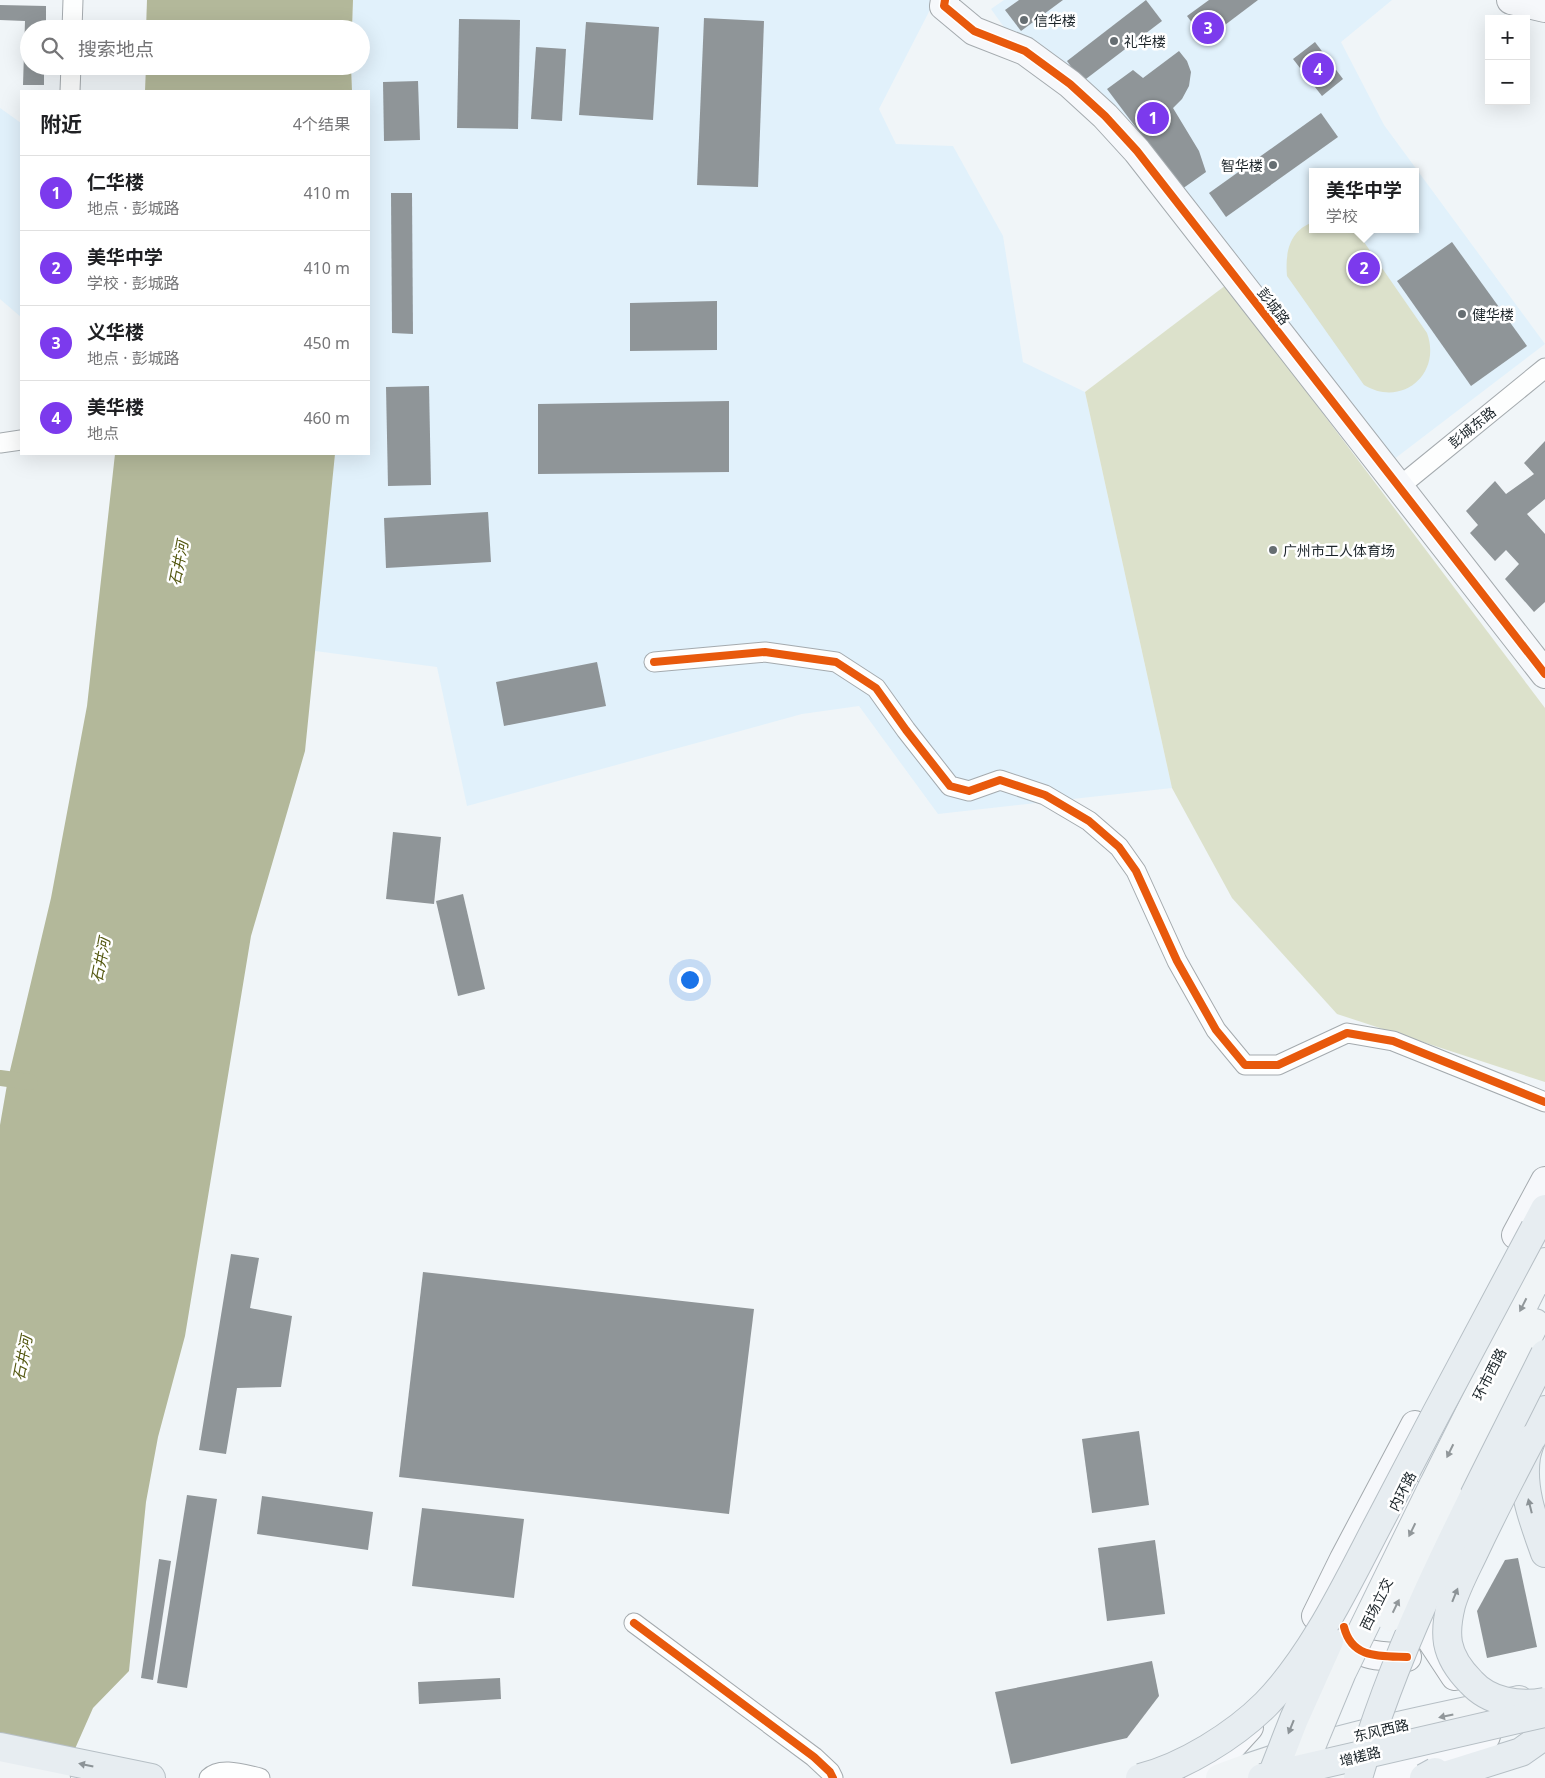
<!DOCTYPE html>
<html lang="zh">
<head>
<meta charset="utf-8">
<style>
  body { margin:0; font-family:"Noto Sans","Noto Sans SC",sans-serif; background:#f6f6f6; color:#202124 }
  .controls { position:absolute; right:15px; top:15px; display:grid; overflow:hidden; border-radius:0px; box-shadow:0 5px 20px #0002 }
  .controls button { width:45px; height:45px; display:grid; place-items:center; padding:0; border:0; border-bottom:1px solid #e0e0e0; background:#fff; color:#202124; font:25px sans-serif }
  .you { position:absolute; left:689px; top:979px; width:18px; height:18px; margin:-12px; border:4px solid #fff; border-radius:50%; background:#1a73e8; box-shadow:0 0 0 8px #1a73e833 }
  .badge { display:grid; place-items:center; width:32px; height:32px; border-radius:50%; background:#7c3aed; color:#fff; font-size:16px; font-weight:700 }
  .pin { position:absolute; translate:-50% -50%; border:2px solid #fff; box-shadow:0 1px 5px #0006 }
  .popup { position:absolute; left:1309px; top:168px; width:110px; height:65px; box-sizing:border-box; display:grid; place-content:center; border-radius:0px; background:#fff; filter:drop-shadow(0 1px 4px #0005); font-size:16px; white-space:nowrap; color:#757577 }
  .popup b { font-size:19px; color:#202124 }
  .popup::after { content:''; position:absolute; left:50%; top:100%; margin-left:-10px; border:10px solid transparent; border-top-color:#fff }
  .list { margin:0; padding:0; list-style:none }
  h2 { display:flex; justify-content:space-between; align-items:center; height:65px; margin:0; padding:0 20px; font-size:21px }
  h2 small { font-size:16px; font-weight:400; color:#757577 }
  .list li { display:grid; grid-template-columns:32px 1fr auto; gap:15px; align-items:center; box-sizing:border-box; height:75px; padding:0 20px; border-top:1px solid #e0e0e0 }
  .list b { display:block; font-size:19px; white-space:nowrap }
  .list p { margin:0; font-size:16px; white-space:nowrap; color:#757577 }
  .list em { font-size:16px; font-style:normal; color:#757577 }
  .icon { flex:none; width:28px; height:28px; fill:none; stroke:currentColor; stroke-width:2; stroke-linecap:round; stroke-linejoin:round }
  .map { position:relative; flex:none; width:1545px; height:1778px; overflow:hidden }
  .search { position:absolute; background:#fff; box-shadow:0 5px 20px #0002; left:20px; top:20px; width:350px; height:55px; display:flex; align-items:center; gap:12px; box-sizing:border-box; padding:0 18px; border-radius:28px; color:#757577; font-size:19px }
  .panel { position:absolute; background:#fff; box-shadow:0 5px 20px #0002; left:20px; top:90px; width:350px; height:365px; border-radius:0px }
  .map>svg:first-child { display:block }
</style>
</head>
<body>
<div class="map">
<svg width="1545" height="1778" viewBox="0 0 1545 1778">
  <rect width="100%" height="100%" fill="#f0f5f8"/>
  <g fill="#e1f1fb" fill-rule="evenodd">
    <polygon points="353,0 935,0 879,109 896,144 953,146 1003,236 1023,362 1085,392 1172,788 938,814 859,706 802,714 467,806 437,667 315,651 335,454 369,454 369,91 352,91 351,66 361,66 361,29 352,29"/>
    <path d="M1004 0H1392L1341 42 1384 125 1545 344 1389 463 1181 194 1011 37 991 9ZM1313 172H1415V229H1313Z"/>
    <polygon points="0,108 21,123 21,317 0,299"/>
  </g>
  <g fill="#dce1cb">
    <path d="M1313 222V229H1355L1427 333C1442 374 1402 408 1364 385L1287 276C1285 253 1289 231 1313 222Z"/>
    <polygon points="1226,285 1545,708 1545,1082 1337,1014 1232,898 1172,788 1085,392"/>
  </g>
  <g fill="#b3b89a">
    <polygon points="147,0 353,0 352,29 146,29"/>
    <polygon points="146,66 351,66 352,91 145,91"/>
    <polygon points="115,454 335,454 305,751 251,936 185,1336 158,1437 146,1502 129,1671 93,1708 74,1751 0,1778 0,1125 8,1079 51,898 87,706"/>
  </g>
  <g fill="none" stroke-linecap="round" stroke-linejoin="round">
    <polyline stroke="#b3b89a" stroke-width="16" points="0,1078 30,1082"/>
  </g>
  <g fill="#8f9598">
    <polygon points="1019,0 1063,0 1021,31 1005,10"/>
    <polygon points="1146,0 1162,21 1082,82 1067,61"/>
    <polygon points="1209,0 1258,0 1205,40 1187,16"/>
    <polygon points="0,5 46,6 46,29 29,29 29,66 44,66 44,85 23,85 25,21 0,20"/>
    <polygon points="704,18 764,21 758,187 697,185"/>
    <polygon points="459,19 520,20 518,129 457,128"/>
    <polygon points="586,22 659,27 653,120 579,115"/>
    <polygon points="1315,42 1343,79 1322,96 1293,59"/>
    <polygon points="536,47 566,49 562,121 531,119"/>
    <polygon points="1179,51 1187,61 1191,72 1189,86 1182,99 1173,108 1199,151 1206,172 1182,189 1107,89 1133,70 1143,78"/>
    <polygon points="418,81 420,140 384,141 383,82"/>
    <polygon points="1321,113 1338,137 1226,217 1209,193"/>
    <polygon points="391,193 412,193 413,334 392,333"/>
    <polygon points="1452,242 1527,346 1471,386 1397,281"/>
    <polygon points="717,301 717,350 630,351 630,303"/>
    <polygon points="429,386 431,485 388,486 386,387"/>
    <polygon points="729,401 729,472 538,474 538,404"/>
    <polygon points="1545,441 1545,499 1527,514 1545,534 1545,602 1534,612 1505,579 1519,564 1506,550 1495,561 1470,533 1478,525 1466,511 1495,481 1506,494 1534,474 1524,463"/>
    <polygon points="488,512 491,562 386,568 384,518"/>
    <polygon points="597,662 606,706 504,726 496,682"/>
    <polygon points="393,832 441,837 434,904 386,899"/>
    <polygon points="463,894 485,989 458,996 436,901"/>
    <polygon points="231,1254 259,1258 250,1308 292,1316 281,1387 237,1388 226,1454 199,1450"/>
    <polygon points="423,1272 754,1309 729,1514 399,1477"/>
    <polygon points="1139,1431 1149,1505 1092,1513 1082,1439"/>
    <polygon points="187,1495 217,1499 187,1688 157,1683"/>
    <polygon points="262,1496 373,1512 368,1550 257,1534"/>
    <polygon points="422,1508 524,1519 514,1598 412,1586"/>
    <polygon points="1155,1540 1165,1614 1107,1621 1098,1548"/>
    <polygon points="1518,1558 1537,1647 1487,1658 1477,1611 1505,1560"/>
    <polygon points="159,1559 171,1561 153,1680 141,1678"/>
    <polygon points="1152,1661 1159,1696 1127,1738 1011,1764 995,1692"/>
    <polygon points="500,1678 501,1699 419,1704 418,1682"/>
  </g>
  <g fill="none" stroke-linecap="round" stroke-linejoin="round">
    <g stroke="#a4aaae" stroke-width="21">
      <g id="street">
        <polyline points="72,29 73,0"/>
        <polyline points="70,91 71,66"/>
        <polyline points="0,443 21,440"/>
        <polyline points="1399,487 1545,368"/>
        <polyline points="654,662 765,652 836,662 876,688 906,730 950,786 969,791 1000,780 1045,795 1089,821 1119,847 1136,871 1177,961 1216,1030 1245,1065 1278,1065 1347,1033 1393,1041 1545,1102"/>
        <polyline points="634,1623 814,1757 830,1772 833,1778"/>
        <path d="M209 1778C221 1766 245 1775 260 1778"/>
      </g>
    </g>
    <g stroke="#a4aaae" stroke-width="30">
      <g id="secondary">
        <polyline points="945,0 944,6 974,31 1025,51 1070,84 1105,116 1137,151 1545,674"/>
        <polyline points="1511,0 1545,8"/>
        <polyline points="1516,1235 1545,1181"/>
        <polyline points="1316,1616 1344,1559 1415,1425"/>
        <polyline points="1424,1618 1432,1641 1455,1676"/>
        <path d="M1344 1627C1352 1659 1380 1656 1407 1657"/>
        <polyline points="1326,1668 1344,1627 1409,1493"/>
        <path d="M1344 1747C1374 1771 1394 1773 1430 1778"/>
        <polyline points="1387,1767 1436,1753 1486,1736"/>
        <polyline points="1199,1778 1216,1763 1249,1727"/>
      </g>
    </g>
    <g stroke="#b6bfc5" stroke-width="30">
      <g id="primary">
        <polyline points="1457,1480 1535,1323"/>
        <polyline points="1433,1486 1545,1262"/>
        <polyline points="0,1767 56,1778"/>
        <path d="M1220 1778C1317 1741 1418 1721 1519 1700"/>
      </g>
    </g>
    <g stroke="#b6bfc5" stroke-width="30">
      <g id="highway">
        <polyline points="1535,1228 1545,1209"/>
        <path d="M1545 1410C1538 1425 1529 1440 1526 1457 1521 1490 1534 1522 1545 1553"/>
        <polyline points="0,1747 151,1778"/>
        <polyline points="1438,1778 1521,1752 1545,1735"/>
      </g>
    </g>
    <use href="#street" stroke="#fdfefe" stroke-width="19"/>
    <use href="#secondary" stroke="#f6f8fb" stroke-width="28"/>
    <use href="#primary" stroke="#f0f4f6" stroke-width="28"/>
    <use href="#highway" stroke="#e7edf1" stroke-width="28"/>
    <g stroke="#b6bfc5" stroke-width="30" stroke-linecap="butt">
      <g id="primary-bridge">
        <polyline points="1390,1617 1449,1497"/>
        <polyline points="1298,1778 1342,1672 1433,1486"/>
      </g>
    </g>
    <g stroke="#b6bfc5" stroke-width="30" stroke-linecap="butt">
      <g id="highway-bridge">
        <path d="M1531 1439C1511 1477 1492 1514 1474 1552 1466 1569 1456 1587 1451 1605 1448 1617 1446 1631 1448 1643 1451 1659 1460 1671 1471 1682 1489 1702 1519 1707 1545 1702"/>
        <path d="M1140 1778C1184 1767 1235 1735 1266 1704 1315 1654 1350 1577 1383 1515 1433 1419 1484 1323 1535 1228"/>
        <polyline points="1262,1778 1544,1713"/>
        <polyline points="1271,1778 1294,1719 1329,1641"/>
        <path d="M1358 1778C1400 1630 1477 1492 1545 1354"/>
        <polyline points="1424,1778 1435,1772"/>
      </g>
    </g>
    <use href="#primary-bridge" stroke="#f0f4f6" stroke-width="28"/>
    <use href="#highway-bridge" stroke="#e7edf1" stroke-width="28"/>
    <g stroke="#fff" stroke-width="11">
      <g id="cycleway">
        <polyline points="945,0 944,6 974,31 1025,51 1070,84 1105,116 1137,151 1545,674"/>
        <polyline points="654,662 765,652 836,662 876,688 906,730 950,786 969,791 1000,780 1045,795 1089,821 1119,847 1136,871 1177,961 1216,1030 1245,1065 1278,1065 1347,1033 1393,1041 1545,1102"/>
        <polyline points="634,1623 814,1757 830,1772 833,1778"/>
        <path d="M1344 1627C1352 1659 1380 1656 1407 1657"/>
      </g>
    </g>
    <use href="#cycleway" stroke="#e8590c" stroke-width="8"/>
  </g>
  <defs><path id="oneway-solid" d="M-6-.8H1V-3.2L6.5 0L1 3.2V.8H-6Z" transform="scale(1.25)"/></defs>
  <g fill="#91979a">
    <use href="#oneway-solid" transform="translate(1523 1305) rotate(117)"/>
    <use href="#oneway-solid" transform="translate(1450 1451) rotate(116)"/>
    <use href="#oneway-solid" transform="translate(1412 1530) rotate(116)"/>
    <use href="#oneway-solid" transform="translate(1396 1606) rotate(-64)"/>
    <use href="#oneway-solid" transform="translate(1446 1716) rotate(168)"/>
  </g>
  <g fill="#8c9397">
    <use href="#oneway-solid" transform="translate(1530 1506) rotate(-104)"/>
    <use href="#oneway-solid" transform="translate(1455 1595) rotate(-68)"/>
    <use href="#oneway-solid" transform="translate(1291 1727) rotate(112)"/>
    <use href="#oneway-solid" transform="translate(86 1765) rotate(-168)"/>
  </g>
  <g fill="#666e72" stroke="#fff" stroke-width="2">
    <circle cx="1024" cy="20" r="5"/>
    <circle cx="1114" cy="41" r="5"/>
    <circle cx="1273" cy="165" r="5"/>
    <circle cx="1462" cy="314" r="5"/>
    <circle cx="1273" cy="550" r="5"/>
  </g>
  <g text-anchor="middle" dominant-baseline="central" stroke-width="5" stroke-linejoin="round" paint-order="stroke">
    <g font-size="14" fill="#1c252a" stroke="#fff" text-anchor="start">
      <text x="1034" y="20">信华楼</text>
      <text x="1124" y="41">礼华楼</text>
      <text x="1263" y="165" text-anchor="end">智华楼</text>
      <text x="1472" y="314">健华楼</text>
      <text x="1283" y="550">广州市工人体育场</text>
    </g>
    <g font-size="14" fill="#1c252a" stroke="#fff">
      <text transform="translate(1274 306) rotate(52)">彭城路</text>
      <text transform="translate(1472 427) rotate(-39)">彭城东路</text>
      <text transform="translate(1489 1374) rotate(-63)">环市西路</text>
      <text transform="translate(1402 1491) rotate(-63)">内环路</text>
      <text transform="translate(1376 1604) rotate(-64)">西场立交</text>
      <text transform="translate(1381 1730) rotate(-13)">东风西路</text>
      <text transform="translate(1360 1756) rotate(-14)">增槎路</text>
    </g>
    <g font-size="15" font-style="italic" fill="#53570f" stroke="#fff">
      <text transform="translate(178 563) rotate(-79)">石井河</text>
      <text transform="translate(100 960) rotate(-79)">石井河</text>
      <text transform="translate(22 1358) rotate(-79)">石井河</text>
    </g>
  </g>
</svg>
<div class="controls">
<button>+</button>
<button>−</button>
</div>
<div class="you"></div>
<div class="pin badge" style="left:1153px;top:118px">1</div>
<div class="pin badge" style="left:1364px;top:268px">2</div>
<div class="popup"><b>美华中学</b>学校</div>
<div class="pin badge" style="left:1208px;top:28px">3</div>
<div class="pin badge" style="left:1318px;top:69px">4</div>
<div class="search"><svg class="icon" aria-label="search" viewBox="0 0 24 24"><circle cx="10" cy="10" r="6"/><path d="M15 15l6 6"/></svg>搜索地点</div>
<section class="panel">
<h2>附近<small>4个结果</small></h2>
<ul class="list">
<li><span class="badge">1</span><div><b>仁华楼</b><p>地点 · 彭城路</p></div><em>410 m</em></li>
<li><span class="badge">2</span><div><b>美华中学</b><p>学校 · 彭城路</p></div><em>410 m</em></li>
<li><span class="badge">3</span><div><b>义华楼</b><p>地点 · 彭城路</p></div><em>450 m</em></li>
<li><span class="badge">4</span><div><b>美华楼</b><p>地点</p></div><em>460 m</em></li>
</ul>
</section>
</div>
</body>
</html>
